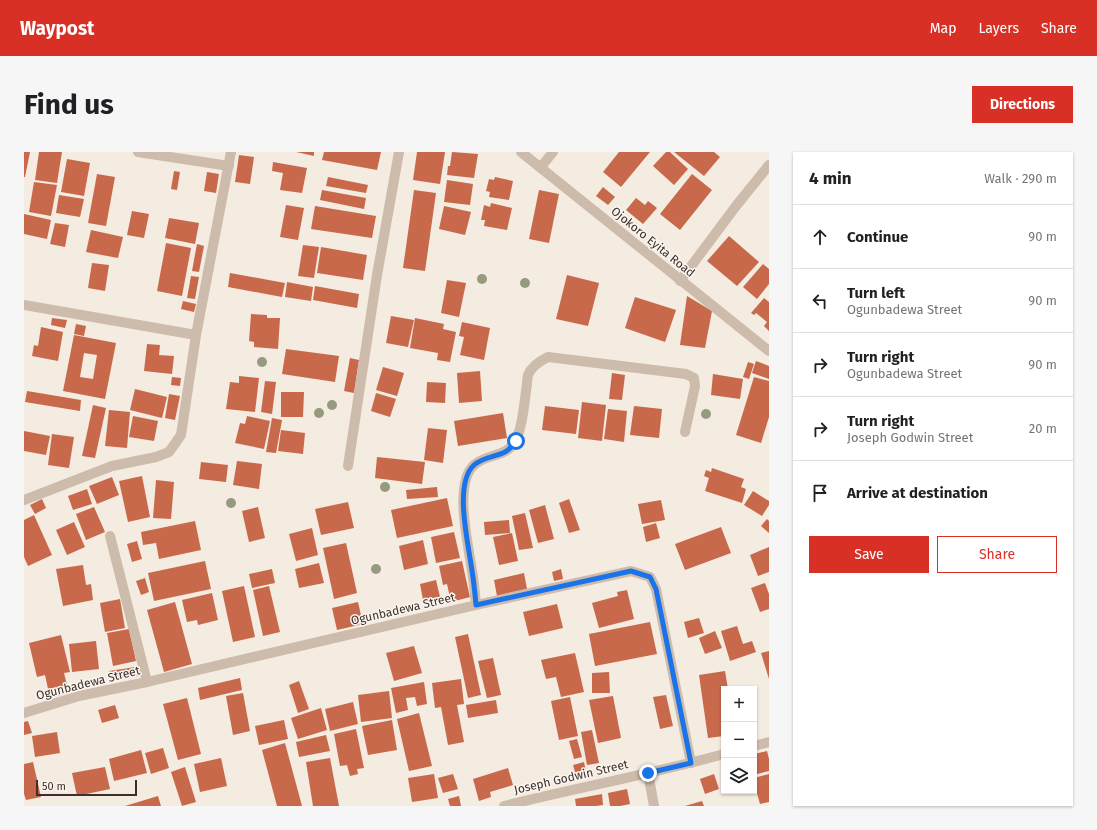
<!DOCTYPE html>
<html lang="en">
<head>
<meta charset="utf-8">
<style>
  body { margin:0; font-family:"Fira Sans",sans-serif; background:#f6f6f6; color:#202124 }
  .controls { position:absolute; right:12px; bottom:12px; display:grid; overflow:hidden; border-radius:0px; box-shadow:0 1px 3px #0004 }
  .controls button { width:36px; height:36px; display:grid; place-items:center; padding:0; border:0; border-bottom:1px solid #e0e0e0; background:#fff; color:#202124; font:20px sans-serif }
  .scale { position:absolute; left:12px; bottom:10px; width:101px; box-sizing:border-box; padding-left:4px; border:2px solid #3b302b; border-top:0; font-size:11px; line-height:14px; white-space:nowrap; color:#3b302b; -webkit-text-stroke:3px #fbf5ee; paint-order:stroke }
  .stop { position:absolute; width:12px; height:12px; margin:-9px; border:3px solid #1a73e8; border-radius:50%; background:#fff }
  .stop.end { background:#1a73e8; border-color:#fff; box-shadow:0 1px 4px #0008 }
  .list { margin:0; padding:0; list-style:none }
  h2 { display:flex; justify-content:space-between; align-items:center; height:52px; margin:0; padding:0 16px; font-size:17px }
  h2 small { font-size:13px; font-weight:400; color:#757577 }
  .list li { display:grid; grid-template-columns:26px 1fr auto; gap:12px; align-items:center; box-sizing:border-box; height:64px; padding:0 16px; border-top:1px solid #e0e0e0 }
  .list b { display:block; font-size:15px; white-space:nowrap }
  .list p { margin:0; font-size:13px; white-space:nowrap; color:#757577 }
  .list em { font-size:13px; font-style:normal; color:#757577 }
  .actions { display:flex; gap:8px; padding:12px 16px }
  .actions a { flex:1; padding:9px 0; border:1px solid #d93025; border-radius:0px; text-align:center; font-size:14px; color:#d93025 }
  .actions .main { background:#d93025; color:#fff }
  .icon { flex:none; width:22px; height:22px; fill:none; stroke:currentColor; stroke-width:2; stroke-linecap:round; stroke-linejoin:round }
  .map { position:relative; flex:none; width:745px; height:654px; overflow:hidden; border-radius:0px }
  header { display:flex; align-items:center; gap:24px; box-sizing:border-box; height:56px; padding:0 20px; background:#d93025; color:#fff }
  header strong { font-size:19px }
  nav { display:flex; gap:22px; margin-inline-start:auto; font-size:14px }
  .intro { display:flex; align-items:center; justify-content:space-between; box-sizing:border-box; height:96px; padding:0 24px }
  h1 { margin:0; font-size:28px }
  .button { padding:10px 18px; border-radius:0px; background:#d93025; color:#fff; font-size:14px; font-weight:700 }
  main { display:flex; gap:24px; padding:0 24px }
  aside { flex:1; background:#fff; border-radius:0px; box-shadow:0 1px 3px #0004 }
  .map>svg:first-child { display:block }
</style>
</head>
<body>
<header>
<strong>Waypost</strong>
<nav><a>Map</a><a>Layers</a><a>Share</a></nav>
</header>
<div class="intro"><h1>Find us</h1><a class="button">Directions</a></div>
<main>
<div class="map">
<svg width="745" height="654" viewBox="0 0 745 654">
  <rect width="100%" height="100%" fill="#f4ebe1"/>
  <g fill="#c8694b" fill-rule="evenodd">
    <polygon points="0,0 6,0 1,25 0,25"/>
    <polygon points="15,0 38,0 33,31 11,28"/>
    <polygon points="272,0 290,0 290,4"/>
    <polygon points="300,0 357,0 353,18 298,8"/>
    <polygon points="393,0 421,0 416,32 389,28"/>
    <polygon points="428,0 454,2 450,26 423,23 424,14 426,14"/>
    <polygon points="595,0 626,0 597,35 579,20"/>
    <polygon points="642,0 646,0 664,17 650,33 629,14"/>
    <polygon points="650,0 690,0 696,5 680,24"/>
    <polygon points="215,3 230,5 226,32 211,30"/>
    <polygon points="43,7 66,11 60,44 37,40"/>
    <polygon points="249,10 283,16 278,41 256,38 259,21 248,19"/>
    <polygon points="150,19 156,20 153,38 147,37"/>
    <polygon points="183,20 195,22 192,41 180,39"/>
    <polygon points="73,22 91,25 82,74 64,71"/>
    <polygon points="668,22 688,38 656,78 636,62"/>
    <polygon points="304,25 344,33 342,41 302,34"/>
    <polygon points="471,25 489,29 485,48 465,45 466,40 462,39 465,27 470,28"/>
    <polygon points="423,28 449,32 446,53 420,50"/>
    <polygon points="10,30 33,33 27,64 5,60"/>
    <polygon points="579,35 591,45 584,53 572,44"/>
    <polygon points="298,38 342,46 340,57 296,48"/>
    <polygon points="390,38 412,41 401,119 379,116"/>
    <polygon points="515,38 535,42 525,91 505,87"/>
    <polygon points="35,43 60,47 56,65 32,61"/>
    <polygon points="612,46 621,53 624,49 633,56 619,72 602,58"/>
    <polygon points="467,51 488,56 483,78 460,74 461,68 457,68 460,53 466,55"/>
    <polygon points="262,53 280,56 274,88 256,85"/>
    <polygon points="291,54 352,64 348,86 287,77"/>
    <polygon points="420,54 447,60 441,83 415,77"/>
    <polygon points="108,59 125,62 120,86 103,83"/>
    <polygon points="0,62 27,68 23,87 0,82"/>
    <polygon points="145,66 175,71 171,92 141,86"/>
    <polygon points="31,71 45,73 41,95 26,92"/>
    <polygon points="67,78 99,85 94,106 62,100"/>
    <polygon points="705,84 735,110 713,134 683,109"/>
    <polygon points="142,91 167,96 158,144 133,139"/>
    <polygon points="173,92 180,94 175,120 168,119"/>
    <polygon points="279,93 295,95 290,126 274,124"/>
    <polygon points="297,95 343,103 339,128 293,121"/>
    <polygon points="68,111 85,113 81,139 64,136"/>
    <polygon points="739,112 745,117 745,132 733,147 719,135"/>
    <polygon points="206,121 261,131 258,145 204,135"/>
    <polygon points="543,123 575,131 564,174 532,167"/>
    <polygon points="167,124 175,125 171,147 163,146"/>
    <polygon points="423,128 442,131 435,165 417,161"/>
    <polygon points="263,130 289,135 287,149 261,145"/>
    <polygon points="291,134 335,142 333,156 289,148"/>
    <polygon points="663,144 688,159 681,196 656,193"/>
    <polygon points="611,145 652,158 641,190 601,176"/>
    <polygon points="740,146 745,150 745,179 740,174 743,170 732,161 730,163 727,161"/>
    <polygon points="159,149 172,152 170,160 157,157"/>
    <polygon points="227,162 243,163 243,166 256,166 254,197 230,195 230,190 225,189"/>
    <polygon points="367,164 390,168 384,195 362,191"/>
    <polygon points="28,166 43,168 41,176 27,173"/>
    <polygon points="391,166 420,172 419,177 432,180 426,210 413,208 414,201 386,196"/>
    <polygon points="438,170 466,176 460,208 436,203 440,185 435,184"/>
    <polygon points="52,172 62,174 60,184 50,182"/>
    <polygon points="17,175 39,180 34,209 8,204 10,193 14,194"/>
    <path d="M50 183 92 191 81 247 39 239ZM60 201 73 203 69 227 56 225Z"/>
    <polygon points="123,192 136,193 135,203 150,204 148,222 120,219"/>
    <polygon points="262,197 315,204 311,230 258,222"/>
    <polygon points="326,206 335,208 330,241 320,239"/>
    <polygon points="732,209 745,214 745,227 728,221"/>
    <polygon points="724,210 730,212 725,227 719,225"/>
    <polygon points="359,215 380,221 373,244 352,238"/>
    <polygon points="456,219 458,249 435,251 433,221"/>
    <polygon points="588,221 601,223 598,248 585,247"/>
    <polygon points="689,222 719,227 716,247 687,243"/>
    <polygon points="215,224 235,226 231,260 202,257 206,230 215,231"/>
    <polygon points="148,225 157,226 156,234 147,233"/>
    <polygon points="730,225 745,229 745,265 737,291 712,283"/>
    <polygon points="241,229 252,230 248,262 237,260"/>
    <polygon points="403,230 422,231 421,251 402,250"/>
    <polygon points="111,237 143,245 138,266 106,258"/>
    <polygon points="3,239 57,248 56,259 1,250"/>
    <polygon points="257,240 280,240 279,265 257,265"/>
    <polygon points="352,241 372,247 366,265 347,259"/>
    <polygon points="145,242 156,244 151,268 141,266"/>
    <polygon points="558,250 582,253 578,289 554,286"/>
    <polygon points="69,253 82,256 71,306 58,304"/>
    <polygon points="521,254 555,258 552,282 518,278"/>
    <polygon points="610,254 638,257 635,286 606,283"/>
    <polygon points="584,257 603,259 600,290 580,287"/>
    <polygon points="85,258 106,260 103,296 81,294"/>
    <polygon points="479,261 483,286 434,294 430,269"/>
    <polygon points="109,264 134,269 130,289 105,285"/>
    <polygon points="223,264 246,269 240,297 211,291 216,271 221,272"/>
    <polygon points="248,266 258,268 252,301 242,300"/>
    <polygon points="404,276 423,278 419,311 400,308"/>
    <polygon points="257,278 281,281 279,302 254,299"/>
    <polygon points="0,279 26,284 22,303 0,299"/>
    <polygon points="28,282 50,285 45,316 24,313"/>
    <polygon points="353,305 401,310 398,332 351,326"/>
    <polygon points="213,309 238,312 235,337 209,333"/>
    <polygon points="177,310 204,313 202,330 175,327"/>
    <polygon points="688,316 720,327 717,335 722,337 718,351 681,339 685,326 680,324 682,318 687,320"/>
    <polygon points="118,324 126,365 104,370 95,329"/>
    <polygon points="88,325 95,343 73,352 65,334"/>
    <polygon points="132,328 150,330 147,367 129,366"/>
    <polygon points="413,335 414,345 383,347 382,338"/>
    <polygon points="63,337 68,352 49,358 44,344"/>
    <polygon points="729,339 745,349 745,353 738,364 720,353"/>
    <polygon points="423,346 429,374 373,386 367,358"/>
    <polygon points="18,347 22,356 11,362 6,353"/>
    <polygon points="545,347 556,378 545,381 535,351"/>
    <polygon points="637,348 641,368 618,372 614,352"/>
    <polygon points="324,350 330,376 297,383 291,357"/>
    <polygon points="521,353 530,387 514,391 505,358"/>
    <polygon points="70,355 81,380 62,388 52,362"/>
    <polygon points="234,355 241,386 225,390 218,359"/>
    <polygon points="501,361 509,396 495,398 488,364"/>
    <polygon points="10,363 28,403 4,414 0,405 0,368"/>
    <polygon points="743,367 745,369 745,381 737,374"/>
    <polygon points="485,368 486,381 461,383 460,370"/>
    <polygon points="171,369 177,398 135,407 132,391 119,393 117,380"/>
    <polygon points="50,370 61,395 43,403 32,378"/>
    <polygon points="632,371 636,386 622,390 619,375"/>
    <polygon points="697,375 707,401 661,418 651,392"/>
    <polygon points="288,376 294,403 272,409 265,382"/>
    <polygon points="430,380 436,406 412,411 407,385"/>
    <polygon points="488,381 494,409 475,413 469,385"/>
    <polygon points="399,388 404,412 380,418 375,394"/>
    <polygon points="113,389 118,407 108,410 103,392"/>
    <polygon points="322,391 333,441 310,447 299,396"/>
    <polygon points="745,395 745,420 734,424 726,403"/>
    <polygon points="181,409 187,437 130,449 124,421"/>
    <polygon points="438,409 446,445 427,450 423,432 419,433 415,414"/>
    <polygon points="295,411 300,431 275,436 271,417"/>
    <polygon points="59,413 62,433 67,432 69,448 39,454 32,417"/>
    <polygon points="248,417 251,431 228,436 225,422"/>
    <polygon points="537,417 539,427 530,429 528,420"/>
    <polygon points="500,421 503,437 473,444 470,428"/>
    <polygon points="121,426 125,440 117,443 112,429"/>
    <polygon points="412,428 417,449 400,453 396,432"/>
    <polygon points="741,431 745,442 745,457 736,460 727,436"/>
    <polygon points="220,434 231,485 209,490 198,439"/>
    <polygon points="245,434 256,480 239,484 229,438"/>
    <polygon points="603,438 610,467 575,476 568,451 594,444 593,440"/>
    <polygon points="188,441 194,468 174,473 173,468 163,470 158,448"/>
    <polygon points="96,447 101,476 81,480 76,451"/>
    <polygon points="151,450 168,512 140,520 123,458"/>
    <polygon points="334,450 339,472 313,478 308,456"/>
    <polygon points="533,452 539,476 505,484 499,460"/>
    <polygon points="675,466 680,481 664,486 660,470"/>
    <polygon points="626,470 633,502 571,514 565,482"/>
    <polygon points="713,474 719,492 728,489 732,500 706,509 697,479"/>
    <polygon points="105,477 112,509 89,514 83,481"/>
    <polygon points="691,479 698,496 681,502 675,486"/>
    <polygon points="444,482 457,543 444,546 431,485"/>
    <polygon points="37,483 46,520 40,521 45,541 26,546 21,523 13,525 5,491"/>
    <polygon points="72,489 75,517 48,520 45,492"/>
    <polygon points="390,494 398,521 370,529 362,501"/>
    <polygon points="745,499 745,527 737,501"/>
    <polygon points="551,501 560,540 537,545 532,525 522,527 517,508"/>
    <polygon points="469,506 477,543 463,546 454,509"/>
    <polygon points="118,514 119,523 87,528 85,519"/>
    <polygon points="701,519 704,537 700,537 700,584 684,586 675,523"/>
    <polygon points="585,520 586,541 568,541 568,521"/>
    <polygon points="216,526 218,538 176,548 174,536"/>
    <polygon points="437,527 440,552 433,553 440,590 424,593 417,555 411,556 408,531"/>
    <polygon points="275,529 285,557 274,561 265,533"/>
    <polygon points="400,530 403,552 393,554 391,545 382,546 384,558 372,561 367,536"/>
    <polygon points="365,539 368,566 337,570 334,543"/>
    <polygon points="219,541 226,579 209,583 202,544"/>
    <polygon points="642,543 649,574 636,577 629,545"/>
    <polygon points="589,544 597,586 574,591 565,548"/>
    <polygon points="546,545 554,584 535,588 527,549"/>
    <polygon points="163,546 177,602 154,608 139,552"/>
    <polygon points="472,548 474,561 444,566 442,553"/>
    <polygon points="329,550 334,572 306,579 301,557"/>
    <polygon points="91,553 95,566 78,571 74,558"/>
    <polygon points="297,556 303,578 274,587 267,566"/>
    <polygon points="395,561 408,614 385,619 373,567"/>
    <polygon points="260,568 264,587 235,593 231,574"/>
    <polygon points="368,568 373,598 344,603 338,574"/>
    <polygon points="4,569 8,581 0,583 0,570"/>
    <polygon points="332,577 340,616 333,617 334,622 326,624 323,613 316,614 310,582"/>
    <polygon points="568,578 575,611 563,613 557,580"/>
    <polygon points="33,580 36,601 11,605 8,584"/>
    <polygon points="302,583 306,599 275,605 272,590"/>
    <polygon points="553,587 558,605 550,607 545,589"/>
    <polygon points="261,591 278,654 253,654 238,598"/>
    <polygon points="139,596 145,616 127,622 121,601"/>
    <polygon points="117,598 123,621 90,629 85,607"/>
    <polygon points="743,599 745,607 745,619 730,623 730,602"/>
    <polygon points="197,606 203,634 176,640 170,612"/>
    <polygon points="306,606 315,654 289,654 282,610"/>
    <polygon points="9,610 17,645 2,648 0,642 0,612"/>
    <polygon points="560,610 563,624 553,627 549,613"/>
    <polygon points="81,615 86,637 53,644 48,621"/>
    <polygon points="161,615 172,650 158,654 147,620"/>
    <polygon points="484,616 489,633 466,640 467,645 455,649 449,627"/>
    <polygon points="410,622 414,646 388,650 384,626"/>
    <polygon points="429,622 434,637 419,641 414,626"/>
    <polygon points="690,622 695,637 681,642 676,627"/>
    <polygon points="745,622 745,650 736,652 730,631 730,626"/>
    <polygon points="603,637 606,652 596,654 586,654 584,641"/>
    <polygon points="578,642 579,653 572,654 552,654 551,647"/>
    <polygon points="134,644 137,654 101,654"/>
    <polygon points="435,644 437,654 426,654 424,647"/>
    <polygon points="678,649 680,654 661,654"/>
  </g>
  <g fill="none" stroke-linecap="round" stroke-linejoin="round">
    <g stroke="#cdbbac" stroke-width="10">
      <polyline points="114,0 205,14"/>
      <polyline points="497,0 745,199"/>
      <polyline points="517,15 529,0"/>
      <polyline points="656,129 712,54 745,13"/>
      <polyline points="0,153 172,183"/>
      <polyline points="324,314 353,123 375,0"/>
      <polyline points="0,348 88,314 132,305 145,300 157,283 172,183 207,0"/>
      <polyline points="86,384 123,530"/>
      <path d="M452 453C451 442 450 430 448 419 445 395 429 332 450 313 466 299 485 308 494 283 499 269 500 254 502 239 503 234 503 228 504 223 507 215 516 209 524 205L662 222 670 226 671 234 661 280"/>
      <polyline points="0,561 55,544 123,530 452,453 607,419 626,425 632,437 667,611"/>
      <polyline points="730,594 745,590"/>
      <polyline points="624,621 630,654"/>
      <path d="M480 654C553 636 627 622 700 602"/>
    </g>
  </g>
  <g fill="#969b7f">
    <circle cx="458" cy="127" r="5"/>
    <circle cx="501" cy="131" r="5"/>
    <circle cx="238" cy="210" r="5"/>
    <circle cx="308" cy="253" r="5"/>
    <circle cx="295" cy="261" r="5"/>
    <circle cx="682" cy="262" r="5"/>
    <circle cx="361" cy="335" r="5"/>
    <circle cx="207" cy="351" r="5"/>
    <circle cx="352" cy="417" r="5"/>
  </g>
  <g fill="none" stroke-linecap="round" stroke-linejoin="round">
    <path stroke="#1a73e8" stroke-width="5" d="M492 289C489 293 485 298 481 300 471 305 459 305 450 313 429 332 445 394 448 419 450 430 451 442 452 453L607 419 626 425 632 437 667 611 624 621"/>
  </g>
  <g text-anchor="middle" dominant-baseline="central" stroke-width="3" stroke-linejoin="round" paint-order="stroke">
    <g font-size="12" fill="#3b302b" stroke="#fbf5ee">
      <text transform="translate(629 90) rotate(39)">Ojokoro Eyita Road</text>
      <text transform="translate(379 457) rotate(-13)">Ogunbadewa Street</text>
      <text transform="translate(64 531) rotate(-14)">Ogunbadewa Street</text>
      <text transform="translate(547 625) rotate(-13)">Joseph Godwin Street</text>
    </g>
  </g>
</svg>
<div class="controls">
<button>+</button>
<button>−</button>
<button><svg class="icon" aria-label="layers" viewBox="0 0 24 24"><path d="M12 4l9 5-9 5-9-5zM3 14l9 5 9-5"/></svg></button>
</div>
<div class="scale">50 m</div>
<div class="stop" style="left:492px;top:289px"></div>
<div class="stop end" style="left:624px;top:621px"></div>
</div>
<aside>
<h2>4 min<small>Walk · 290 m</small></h2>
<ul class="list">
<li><svg class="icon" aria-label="ahead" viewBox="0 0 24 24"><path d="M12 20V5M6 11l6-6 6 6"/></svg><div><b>Continue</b></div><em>90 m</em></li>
<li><svg class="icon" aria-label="left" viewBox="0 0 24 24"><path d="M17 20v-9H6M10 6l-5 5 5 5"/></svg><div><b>Turn left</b><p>Ogunbadewa Street</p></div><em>90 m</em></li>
<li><svg class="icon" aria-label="right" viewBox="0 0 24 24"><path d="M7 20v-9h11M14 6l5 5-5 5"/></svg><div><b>Turn right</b><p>Ogunbadewa Street</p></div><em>90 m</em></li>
<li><svg class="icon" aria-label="right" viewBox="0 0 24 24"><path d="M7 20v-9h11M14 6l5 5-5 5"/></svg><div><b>Turn right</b><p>Joseph Godwin Street</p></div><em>20 m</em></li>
<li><svg class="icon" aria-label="arrive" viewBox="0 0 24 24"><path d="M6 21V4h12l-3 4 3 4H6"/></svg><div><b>Arrive at destination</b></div></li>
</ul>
<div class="actions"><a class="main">Save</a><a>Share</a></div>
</aside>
</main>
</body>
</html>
